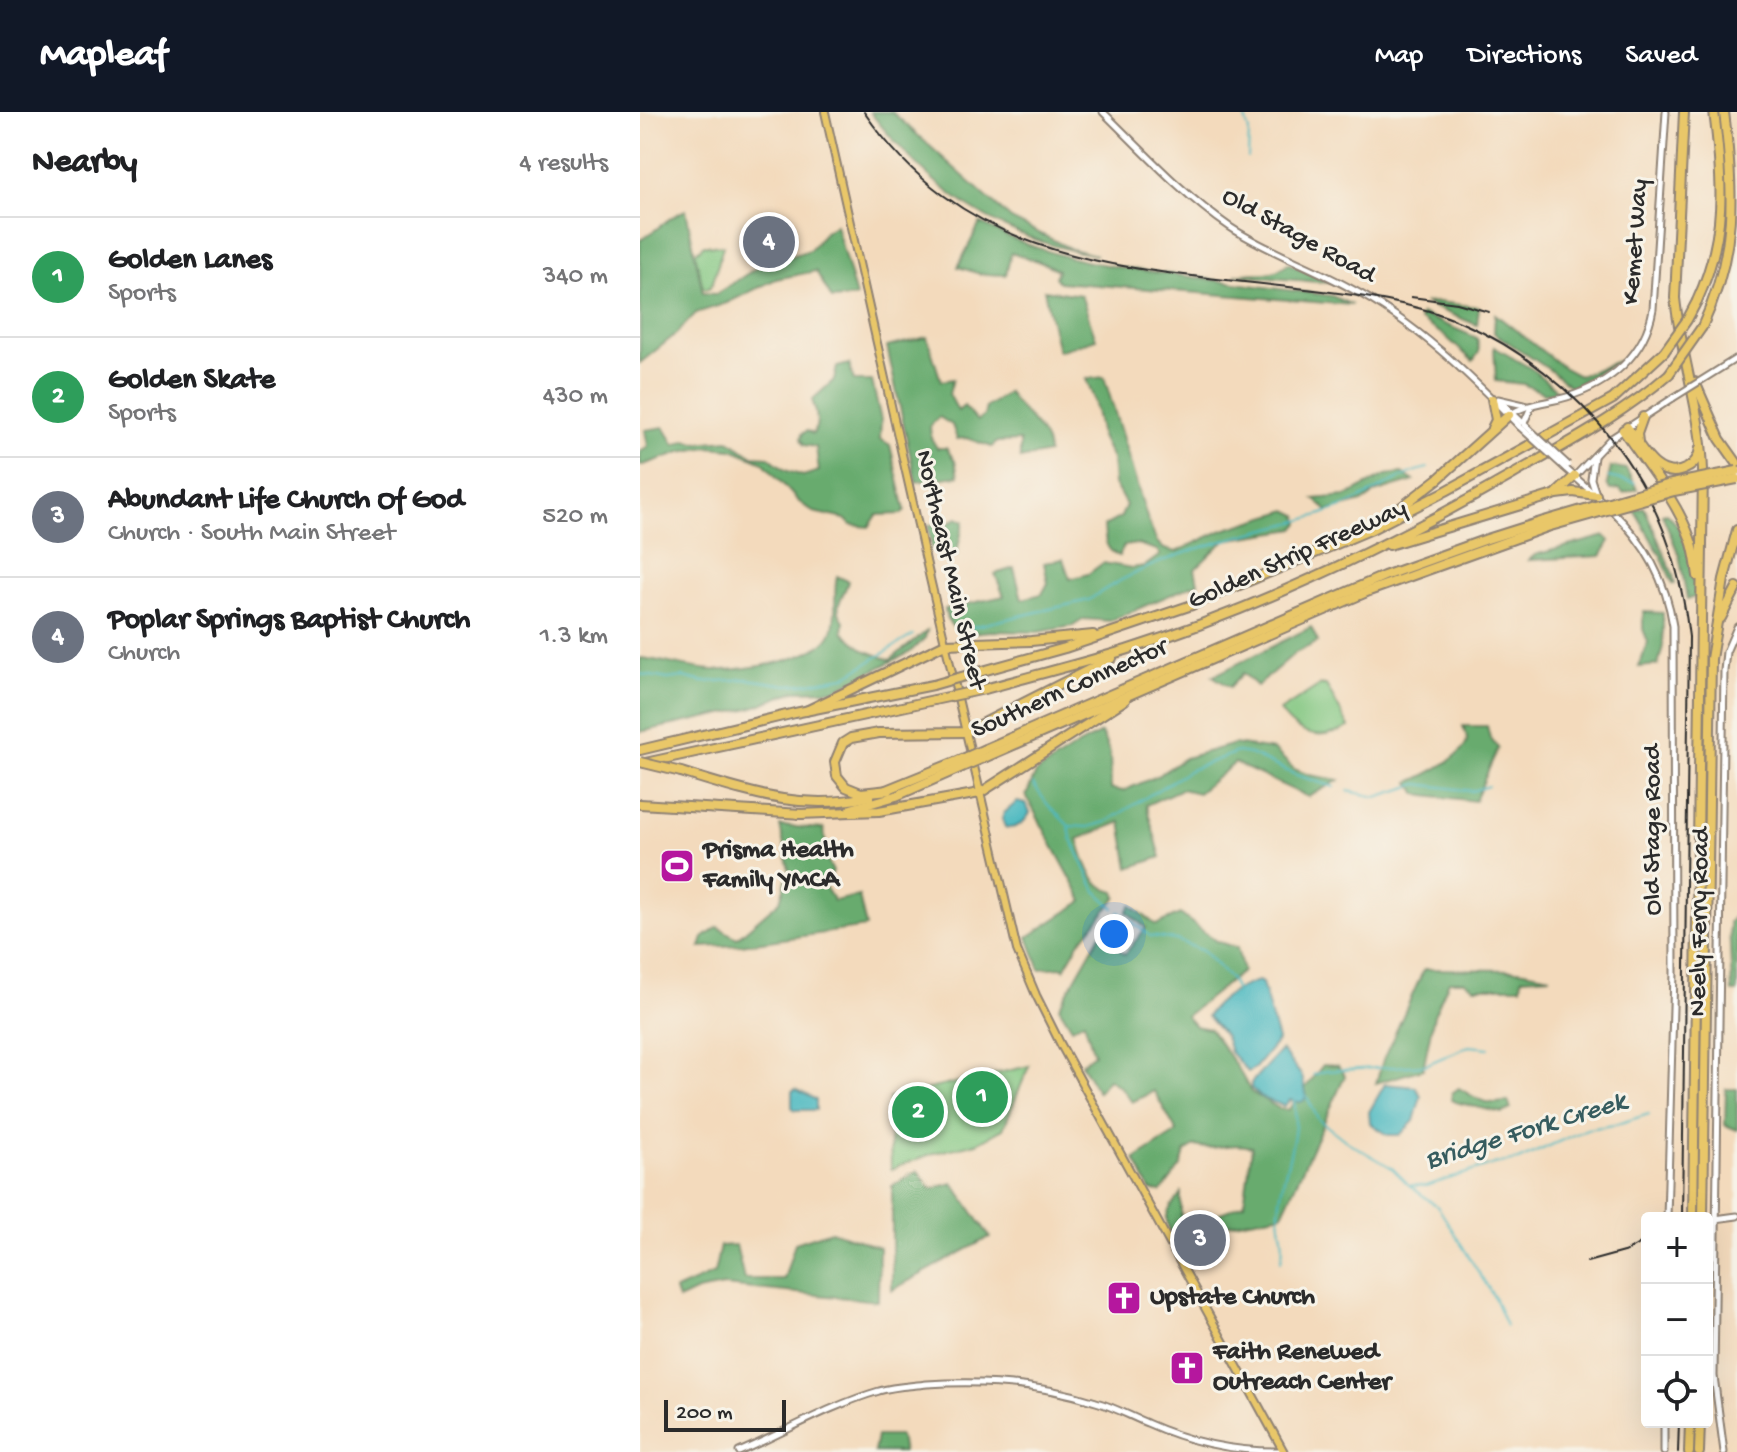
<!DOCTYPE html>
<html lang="en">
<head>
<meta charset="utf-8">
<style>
  body { margin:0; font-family:"Gochi Hand",sans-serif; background:#f2f2f2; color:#202124 }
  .controls { position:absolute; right:24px; bottom:24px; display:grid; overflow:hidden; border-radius:8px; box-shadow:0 8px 32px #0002 }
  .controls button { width:72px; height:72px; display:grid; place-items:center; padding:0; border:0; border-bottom:2px solid #e0e0e0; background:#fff; color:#202124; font:40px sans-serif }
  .scale { position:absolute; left:24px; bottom:20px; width:122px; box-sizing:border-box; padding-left:8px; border:4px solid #2b2b2b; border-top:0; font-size:22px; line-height:28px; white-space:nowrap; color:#2b2b2b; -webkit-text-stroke:6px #f7f3e8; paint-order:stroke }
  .you { position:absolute; left:474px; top:822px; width:28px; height:28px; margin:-20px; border:6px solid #fff; border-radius:50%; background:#1a73e8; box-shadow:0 0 0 12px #1a73e833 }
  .badge { display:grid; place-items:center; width:52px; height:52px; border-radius:50%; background:#111827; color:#fff; font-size:26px; font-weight:700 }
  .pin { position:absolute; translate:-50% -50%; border:4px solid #fff; box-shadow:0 2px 8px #0006 }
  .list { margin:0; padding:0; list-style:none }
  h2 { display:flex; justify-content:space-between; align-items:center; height:104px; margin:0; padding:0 32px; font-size:34px }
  h2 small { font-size:26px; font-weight:400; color:#757577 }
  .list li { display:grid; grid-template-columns:52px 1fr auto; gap:24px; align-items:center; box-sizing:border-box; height:120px; padding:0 32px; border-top:2px solid #e0e0e0 }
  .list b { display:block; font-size:30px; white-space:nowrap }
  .list p { margin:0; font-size:26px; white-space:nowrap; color:#757577 }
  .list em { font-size:26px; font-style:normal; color:#757577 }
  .icon { flex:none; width:44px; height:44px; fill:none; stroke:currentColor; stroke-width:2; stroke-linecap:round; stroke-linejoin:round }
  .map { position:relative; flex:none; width:1097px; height:1340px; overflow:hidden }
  header { display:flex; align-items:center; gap:48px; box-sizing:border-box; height:112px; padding:0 40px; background:#111827; color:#fff }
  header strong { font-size:38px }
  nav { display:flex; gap:44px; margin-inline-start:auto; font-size:28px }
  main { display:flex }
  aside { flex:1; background:#fff }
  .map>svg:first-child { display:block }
</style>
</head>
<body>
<header>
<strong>Mapleaf</strong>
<nav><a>Map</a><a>Directions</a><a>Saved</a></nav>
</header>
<main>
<aside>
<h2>Nearby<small>4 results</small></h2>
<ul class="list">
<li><span class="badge" style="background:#2e9e5b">1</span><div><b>Golden Lanes</b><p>Sports</p></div><em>340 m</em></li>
<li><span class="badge" style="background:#2e9e5b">2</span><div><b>Golden Skate</b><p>Sports</p></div><em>430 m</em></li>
<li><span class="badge" style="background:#6b7280">3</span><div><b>Abundant Life Church Of God</b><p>Church · South Main Street</p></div><em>520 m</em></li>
<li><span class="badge" style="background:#6b7280">4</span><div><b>Poplar Springs Baptist Church</b><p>Church</p></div><em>1.3 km</em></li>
</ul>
</aside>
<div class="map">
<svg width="1097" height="1340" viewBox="0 0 1097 1340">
  <rect width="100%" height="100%" fill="#f7f3e8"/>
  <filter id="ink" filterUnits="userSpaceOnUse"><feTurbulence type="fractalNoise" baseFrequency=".0125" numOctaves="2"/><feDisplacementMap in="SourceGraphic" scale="16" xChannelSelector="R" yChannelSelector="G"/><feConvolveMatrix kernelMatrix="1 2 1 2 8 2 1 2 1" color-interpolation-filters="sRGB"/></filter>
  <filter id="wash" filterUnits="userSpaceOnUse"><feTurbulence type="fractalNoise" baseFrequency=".006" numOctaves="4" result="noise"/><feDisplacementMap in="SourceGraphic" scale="32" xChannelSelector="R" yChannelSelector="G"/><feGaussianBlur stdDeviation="1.8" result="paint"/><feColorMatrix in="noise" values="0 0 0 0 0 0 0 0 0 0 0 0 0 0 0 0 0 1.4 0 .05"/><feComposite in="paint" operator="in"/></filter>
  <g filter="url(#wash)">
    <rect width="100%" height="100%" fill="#f3dabc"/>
    <g fill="#81c680" stroke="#567856" stroke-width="2">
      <polygon points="64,133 83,134 73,170 69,177 63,176 55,141"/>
      <path d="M680 573H686L709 615C682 630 658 625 640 599Z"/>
      <polygon points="389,954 363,1017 337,1031 294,1041 251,1057 249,986"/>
    </g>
    <g fill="#68ab6e" stroke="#4a6b4c" stroke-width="2">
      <path d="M230 0H252L371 107 431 137 456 143C356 126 292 79 230 0Z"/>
      <path d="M46 98 63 181 76 182 118 155 170 138 185 120 196 113 216 185 192 187 176 159 136 167 87 191 56 201 36 222 0 251V128C17 119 28 104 46 98Z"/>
      <path d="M340 111C411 149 473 155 552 165 598 171 645 178 692 184L712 193 419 170 415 165 418 158C404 151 387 145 371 141L366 163 340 162 318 155Z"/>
      <path d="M648 151 690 171 595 163C616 158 631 167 648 151Z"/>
      <polygon points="404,178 441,183 456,227 418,239"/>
      <polygon points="798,190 839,195 837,213 784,191"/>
      <polygon points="781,202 837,226 839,240 833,249 805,224 779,207"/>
      <polygon points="855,202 924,256 939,264 978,249 931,275 907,256 854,221"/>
      <path d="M287 225 301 269 313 267 309 282 318 299 324 294 337 309 344 304 346 295 368 280C379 301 407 316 408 341L380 347V329L357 330 352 335 326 326 317 327 312 313 299 305 290 314 291 326 297 336H306L315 349 318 364 276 370 247 235Z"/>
      <polygon points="854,235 892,257 919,280 904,281 883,272 856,269"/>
      <path d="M209 252 214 269H232L241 308 240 327 250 333 265 398 262 402 237 403 229 415 211 413 205 407 173 400 158 389 123 350 92 337 68 335 41 340 0 354V340L8 334 5 318 24 315 35 333 46 328 55 331 89 328 113 344 129 345 145 358 163 364 179 359 176 335 164 333 161 327 162 322 167 319 173 322C180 311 176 299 172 288L194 268 197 255Z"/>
      <path d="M464 265 509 412 517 430 524 437 536 440 583 418 648 398 658 403 660 411 655 417 585 428 555 457 558 471 470 509 444 507 433 514 398 520 351 519 332 521 312 514 307 507 305 497 364 484 355 462 374 456 382 487 402 482 408 471 404 451 423 447 430 467 448 462 463 451 492 456 505 454 520 443 517 438 497 432 484 434 479 444C465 438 465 428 464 414L481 405 486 393 474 372 472 347 461 325 454 287 446 267Z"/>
      <polygon points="971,355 986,357 997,377 983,381 980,377 970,378 967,372"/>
      <polygon points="762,361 774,369 737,380 722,390 688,399 674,387 706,384 746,363"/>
      <polygon points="1004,395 1033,462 1035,472 1033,472 1021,444 994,398"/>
      <path d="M1026 401C1050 420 1051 458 1056 485L1047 487 1039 443 1022 402Z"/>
      <polygon points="317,406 324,409 316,444 303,436 292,438 288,413 308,412"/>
      <polygon points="965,424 970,429 961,444 889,448 895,443"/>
      <path d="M197 464 208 469C205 484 191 494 204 509L203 520 224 538 250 548 287 519 285 526 269 541 194 578 155 579 111 596 0 620V546C25 548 48 557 73 558 101 559 181 549 192 519 198 505 193 480 197 464Z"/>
      <polygon points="1003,500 1023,501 1023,534 1018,553 999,555 1008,530 1003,517"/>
      <polygon points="671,515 678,530 655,541 617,574 603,561 590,575 573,564"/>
      <path d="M823 614H847L850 626 858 636 835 689 777 682 770 670C784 664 826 644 827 627 827 622 824 618 823 614Z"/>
      <path d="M461 621 470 641 471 677 483 679 517 664 545 646 594 632 634 638 654 657 669 663 699 668 668 685 595 651 558 681 541 677 506 693 521 745 489 756 481 710 438 727C445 749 450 775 475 780L477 785 439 831 424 857 421 855 400 857 388 825 443 789 386 684 396 661 438 633Z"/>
      <polygon points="140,714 184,717 187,747 193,760 184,773 194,789 219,784 226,815 101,833 60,835 63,826 78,815 97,826 140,789 149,758"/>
      <path d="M491 793 516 813 540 802 576 829 597 836 603 859 546 904 555 914 570 917 600 960 611 980 640 997 648 998 683 953 698 954 705 964 642 1102 589 1112 583 1111 536 1132C522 1106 524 1103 541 1081V1104L549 1113 604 1092 612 1035C586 1029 578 1040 555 1034L545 1040 541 1054 521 1080 510 1078 495 1047 537 1020 514 979 492 990 481 976 468 967 458 980 441 952 454 942 444 909 432 916 419 895 460 823 485 842 506 816 487 800Z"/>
      <polygon points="1097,802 1097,880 1092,880 1089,810"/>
      <polygon points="784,857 879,858 911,864 882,866 881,875 834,875 824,869 809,869 794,903 783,957 736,971 743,948"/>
      <path d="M819 976C837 987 847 995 868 989L871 997 862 1001 815 990 811 988 812 981Z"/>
      <polygon points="1086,977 1097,977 1097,1018 1085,1013"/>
      <polygon points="278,1059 291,1077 313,1071 350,1125 252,1178 252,1074"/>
      <polygon points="191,1119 239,1135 238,1189 84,1174 57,1179 38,1188 35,1178 74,1161 80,1134 96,1133 104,1167 144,1167 155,1131"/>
      <polygon points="237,1324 260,1324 263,1340 234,1340"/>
    </g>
    <g fill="#49b8c0" stroke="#3a7276" stroke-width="2">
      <path d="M377 690 386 692 390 701C385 710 375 719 365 715L362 707 364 701Z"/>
      <path d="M618 869 622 871 638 928 615 956 608 960 590 940 585 924 567 904C576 888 600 874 618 869Z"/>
      <path d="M641 938 662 964 667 985C660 994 658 989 650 988L644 994 622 986 611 976V971Z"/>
      <polygon points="745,972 776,975 781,984 774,1009 760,1023 748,1023 730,1011 729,1000"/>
      <polygon points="156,977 176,988 176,998 155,998 152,995 152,979"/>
    </g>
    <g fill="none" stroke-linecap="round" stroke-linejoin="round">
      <g stroke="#49b8c0" stroke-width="2">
        <polyline points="603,0 609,19 608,46"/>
        <polyline points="968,365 995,371"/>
        <path d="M323 517 449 488C492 457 549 438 600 424 636 414 676 407 711 391 738 380 759 362 788 356"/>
        <polyline points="0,562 28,567 43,565 63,570 107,567 147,573 163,572 205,565 273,523"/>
        <polyline points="393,672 408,693 429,714 431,726 456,779 474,796"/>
        <polyline points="708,679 737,685 778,672 832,679 848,674"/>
        <polyline points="429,714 448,715 466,710 550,658 597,640 610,642 656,663 694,675"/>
        <polyline points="479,800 510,824 536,828 563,839 591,868 596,879"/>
        <polyline points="673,963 686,959 785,953 829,934 849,936"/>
        <polyline points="667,985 678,1007 706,1029 752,1056 769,1073 798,1095 854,1185 866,1214"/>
        <polyline points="770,1073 786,1074 855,1052 878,1048 947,1017 974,1013 1009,1002"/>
        <path d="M641 1149C646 1129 639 1118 639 1100 640 1061 661 1027 654 989"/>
      </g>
    </g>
  </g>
  <g filter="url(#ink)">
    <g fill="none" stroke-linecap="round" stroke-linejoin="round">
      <g stroke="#8f8274" stroke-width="9">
        <g id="minor">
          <path d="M463 0C504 40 543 83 590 115 628 140 671 154 710 176 775 210 829 262 880 315"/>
          <polyline points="858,287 884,293"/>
          <polyline points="861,290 885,313"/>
          <path d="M869 303C887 291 907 291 927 285 970 272 1005 243 1013 197L1026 0"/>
          <polyline points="884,311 891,295"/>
          <polyline points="954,345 951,367 956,382"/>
          <polyline points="925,356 964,391"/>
          <polyline points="935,364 970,327 1033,286"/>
          <path d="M971 398C1005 430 1026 467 1033 514L1034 861 1027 1106"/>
          <polyline points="1075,1107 1097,1104"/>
          <path d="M99 1340C145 1320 191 1293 239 1279 254 1274 271 1274 287 1272 345 1268 401 1272 456 1290 474 1295 490 1304 507 1311 551 1331 595 1340 643 1339"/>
          <polyline points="1024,1340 1024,1310"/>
          <polyline points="1084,1340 1074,1264 1084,559 1086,540 1097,515"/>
        </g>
      </g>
      <g stroke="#8f8274" stroke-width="10">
        <polyline id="major" points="185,0 291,471 377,838 396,883 421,933 644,1340"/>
      </g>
      <g stroke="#8f8274" stroke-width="12">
        <g id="highway">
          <path d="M1044 0 1035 186C1041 244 1061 299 1063 358L1053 1106"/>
          <path d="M1057 189C1087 124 1083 69 1074 0"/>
          <path d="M1062 215C1097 140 1094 80 1084 0"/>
          <polyline points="1055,270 1080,327 1097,351"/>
          <polyline points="852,287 856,308 852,316"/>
          <path d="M987 315C1001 335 1018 372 1047 356 1055 352 1059 345 1060 336"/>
          <path d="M983 318C1006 352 1036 387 1050 426 1055 438 1056 452 1058 464"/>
          <polyline points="998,330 997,322 1003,305"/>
          <polyline points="917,381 935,364"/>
          <polyline points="751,403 798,367 869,303"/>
          <polyline points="749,433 917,382 933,380 956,383"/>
          <polyline points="1081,506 1097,475"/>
          <polyline points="339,560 425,536 552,493 732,417 806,379 973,287 1024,240"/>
          <path d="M345 577C392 564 439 552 486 538 620 496 750 433 872 363 926 332 982 303 1029 262"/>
          <polyline points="166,599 305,532 391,529 453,523"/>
          <polyline points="345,637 744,464 847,427 904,409"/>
          <polyline points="0,638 155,601 293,573"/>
          <polyline points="346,645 729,479 907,415"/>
          <polyline points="5,651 294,588"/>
          <path d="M41 660C104 679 163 701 230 684"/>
          <polyline points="246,678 320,648"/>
          <polyline points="249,678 221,681 206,675 197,664 195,650 203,631 211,626 239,621 326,620 472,546"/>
          <polyline points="0,692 162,702"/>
          <polyline points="211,697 256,684 322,655"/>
          <polyline points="159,702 239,699 340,681 485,588"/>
          <polyline points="1063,1106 1071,547 1084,467 1097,418"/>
          <polyline points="1049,1340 1050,1310"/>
          <polyline points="1059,1340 1060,1310"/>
        </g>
      </g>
      <use href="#minor" stroke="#fff" stroke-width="5"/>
      <use href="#major" stroke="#e9c769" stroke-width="6"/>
      <use href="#highway" stroke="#e9c769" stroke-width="8"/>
      <g stroke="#2b2b2b" stroke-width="2">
        <path d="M224 0C333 158 494 156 666 177 710 182 753 188 796 201 859 222 915 262 959 312 1012 372 1040 446 1049 525L1042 1106"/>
        <polyline points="771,185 817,191 849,200"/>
        <polyline points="947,1150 987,1139 1007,1127"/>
        <polyline points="1038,1340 1039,1310"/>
      </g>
      <g stroke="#8f8274" stroke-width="9" stroke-linecap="butt">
        <g id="minor-bridge">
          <polyline points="1033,286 1097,246"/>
          <polyline points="885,313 928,353"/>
          <polyline points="880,315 925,356"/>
        </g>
      </g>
      <g stroke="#8f8274" stroke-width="12" stroke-linecap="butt">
        <g id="highway-bridge">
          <polyline points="1024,240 1047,208 1057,189"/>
          <polyline points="1029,262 1062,215"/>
          <polyline points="904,409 1027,373 1097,359"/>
          <polyline points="907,415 1034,379 1097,367"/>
          <polyline points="293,573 339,560"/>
          <polyline points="294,588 345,577"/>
          <polyline points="320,648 345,637"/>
          <polyline points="0,650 41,660"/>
          <polyline points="322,655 346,645"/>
        </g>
      </g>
      <use href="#minor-bridge" stroke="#fff" stroke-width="5"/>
      <use href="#highway-bridge" stroke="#e9c769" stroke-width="8"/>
    </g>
  </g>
  <defs>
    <g id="stadium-square" transform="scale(1.8)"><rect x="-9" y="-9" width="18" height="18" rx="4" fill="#b5179e" stroke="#f7f3e8"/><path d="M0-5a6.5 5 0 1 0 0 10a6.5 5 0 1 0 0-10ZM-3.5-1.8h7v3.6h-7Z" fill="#fff"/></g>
    <g id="church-square" transform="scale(1.8)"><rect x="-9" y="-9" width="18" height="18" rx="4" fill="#b5179e" stroke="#f7f3e8"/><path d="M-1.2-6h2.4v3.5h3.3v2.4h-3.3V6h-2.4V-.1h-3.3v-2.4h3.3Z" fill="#fff"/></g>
  </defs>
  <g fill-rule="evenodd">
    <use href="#stadium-square" x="37" y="754"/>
    <use href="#church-square" x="484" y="1186"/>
    <use href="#church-square" x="547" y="1256"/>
  </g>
  <g text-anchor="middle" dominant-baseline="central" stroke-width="6" stroke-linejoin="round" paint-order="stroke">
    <g font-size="26" fill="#2b2b2b" stroke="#f7f3e8">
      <text transform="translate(658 125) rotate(29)">Old Stage Road</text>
      <text transform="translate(997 130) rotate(-86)">Kemet Way</text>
      <text transform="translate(658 444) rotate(-24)">Golden Strip Freeway</text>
      <text transform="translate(309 458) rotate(77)">Northeast Main Street</text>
      <text transform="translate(430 578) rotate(-24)">Southern Connector</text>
      <text transform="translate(1014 718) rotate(-90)">Old Stage Road</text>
      <text transform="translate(1061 810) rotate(-89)">Neely Ferry Road</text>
    </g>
    <g font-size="26" font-weight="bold" fill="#2b2b2b" stroke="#f7f3e8" text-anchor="start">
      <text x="63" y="739">Prisma Health<tspan x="63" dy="30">Family YMCA</tspan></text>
      <text x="510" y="1186">Upstate Church</text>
      <text x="573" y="1241">Faith Renewed<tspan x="573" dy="30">Outreach Center</tspan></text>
    </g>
    <g font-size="28" font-style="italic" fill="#365c5f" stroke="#f7f3e8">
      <text transform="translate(886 1020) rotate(-17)">Bridge Fork Creek</text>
    </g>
  </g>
</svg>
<div class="controls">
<button>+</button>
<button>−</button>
<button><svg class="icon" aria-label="locate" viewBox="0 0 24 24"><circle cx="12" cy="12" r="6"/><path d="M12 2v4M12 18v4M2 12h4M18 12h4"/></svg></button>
</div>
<div class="scale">200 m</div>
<div class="you"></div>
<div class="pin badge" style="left:342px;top:985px;background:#2e9e5b">1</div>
<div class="pin badge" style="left:278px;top:1000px;background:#2e9e5b">2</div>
<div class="pin badge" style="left:560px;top:1128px;background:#6b7280">3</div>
<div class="pin badge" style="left:129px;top:130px;background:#6b7280">4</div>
</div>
</main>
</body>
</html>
